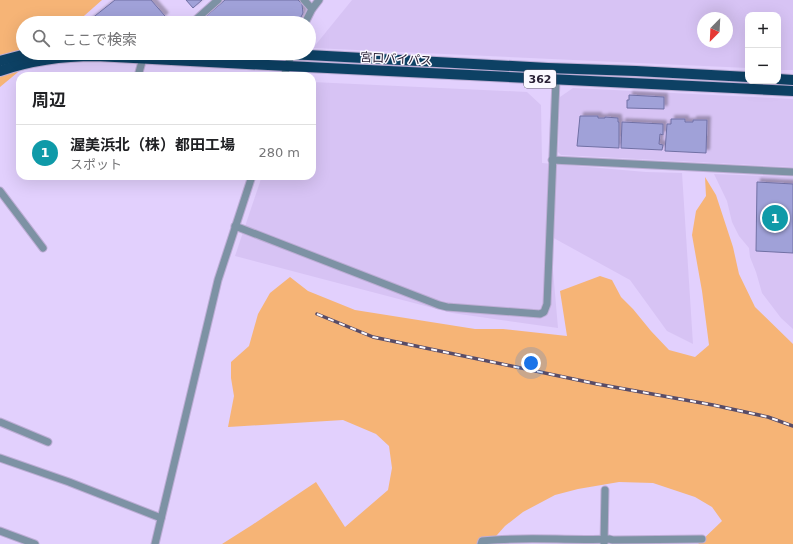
<!DOCTYPE html>
<html lang="ja">
<head>
<meta charset="utf-8">
<style>
  body { margin:0; font-family:"DejaVu Sans","Noto Sans JP",sans-serif; background:#f6f6f6; color:#202124 }
  .controls { position:absolute; right:12px; top:12px; display:grid; overflow:hidden; border-radius:8px; box-shadow:0 4px 16px #0002 }
  .controls button { width:36px; height:36px; display:grid; place-items:center; padding:0; border:0; border-bottom:1px solid #e0e0e0; background:#fff; color:#202124; font:20px sans-serif }
  .compass { position:absolute; left:697px; top:12px; width:36px; height:36px; border-radius:50%; background:#fff; box-shadow:0 4px 16px #0002; rotate:204deg }
  .you { position:absolute; left:531px; top:363px; width:14px; height:14px; margin:-10px; border:3px solid #fff; border-radius:50%; background:#1a73e8; box-shadow:0 0 0 6px #1a73e833 }
  .badge { display:grid; place-items:center; width:26px; height:26px; border-radius:50%; background:#ea580c; color:#fff; font-size:13px; font-weight:700 }
  .pin { position:absolute; translate:-50% -50%; border:2px solid #fff; box-shadow:0 1px 4px #0006 }
  .list { margin:0; padding:0; list-style:none }
  h2 { display:flex; justify-content:space-between; align-items:center; height:52px; margin:0; padding:0 16px; font-size:17px }
  h2 small { font-size:13px; font-weight:400; color:#757577 }
  .list li { display:grid; grid-template-columns:26px 1fr auto; gap:12px; align-items:center; box-sizing:border-box; height:56px; padding:0 16px; border-top:1px solid #e0e0e0 }
  .list b { display:block; font-size:15px; white-space:nowrap }
  .list p { margin:0; font-size:13px; white-space:nowrap; color:#757577 }
  .list em { font-size:13px; font-style:normal; color:#757577 }
  .icon { flex:none; width:22px; height:22px; fill:none; stroke:currentColor; stroke-width:2; stroke-linecap:round; stroke-linejoin:round }
  .map { position:relative; flex:none; width:793px; height:544px; overflow:hidden }
  .search { position:absolute; background:#fff; box-shadow:0 4px 16px #0002; left:16px; top:16px; width:300px; height:44px; display:flex; align-items:center; gap:10px; box-sizing:border-box; padding:0 14px; border-radius:22px; color:#757577; font-size:15px }
  .panel { position:absolute; background:#fff; box-shadow:0 4px 16px #0002; left:16px; top:72px; width:300px; height:108px; border-radius:12px }
  .map>svg:first-child { display:block }
</style>
</head>
<body>
<div class="map">
<svg width="793" height="544" viewBox="0 0 793 544">
  <defs>
    <filter id="shadow"><feDropShadow dx="3.5" dy="-3.5" stdDeviation="1" flood-color="#0004"/></filter>
  </defs>
  <rect width="100%" height="100%" fill="#e2d0fd"/>
  <g fill="#d7c3f4" fill-rule="evenodd">
    <path d="M352 0H793V70H778V15H748V68L313 48ZM703 18H727V42H703Z"/>
    <polygon points="312,82 527,92 541,105 542,163 646,172 682,173 693,344 667,331 630,280 550,236 558,328 452,313 235,256 262,176 312,176"/>
    <polygon points="573,88 793,99 793,167 561,155 558,152 560,97"/>
    <polygon points="714,174 793,177 793,329 781,318 762,293 756,272 750,257 749,248 739,236 732,222 727,201"/>
  </g>
  <g fill="#f6b476">
    <polygon points="0,0 102,0 76,23 23,23 23,53 41,53 0,87"/>
    <polygon points="705,177 716,195 733,247 739,274 755,307 793,344 793,544 698,544 722,521 712,507 695,497 653,483 619,482 578,489 555,495 523,512 505,526 489,544 222,544 252,525 316,482 345,527 388,490 392,468 389,446 376,434 343,420 228,427 234,396 231,378 231,362 249,346 258,314 270,293 290,277 308,291 355,310 475,329 503,329 567,336 560,291 600,276 612,280 621,297 633,309 651,331 669,350 695,357 709,345 702,291 692,235 696,211 706,196"/>
  </g>
  <g fill="#a0a1d8" stroke="#7070a4" filter="url(#shadow)">
    <polygon points="115,0 151,0 165,16 158,23 86,23"/>
    <polygon points="186,0 202,0 193,8"/>
    <polygon points="225,0 298,0 302,4 303,13 298,23 198,23"/>
    <polygon points="629,95 664,97 664,109 627,108 627,100 629,100"/>
    <polygon points="580,116 598,116 598,118 605,118 605,117 618,118 618,122 619,122 619,148 577,146"/>
    <polygon points="671,119 685,119 685,122 693,122 693,120 707,120 706,153 665,151 667,124 671,124"/>
    <polygon points="622,122 663,124 663,135 660,134 659,144 663,145 662,150 621,148"/>
    <polygon points="757,182 793,184 793,253 756,251"/>
  </g>
  <g fill="none" stroke-linecap="round" stroke-linejoin="round">
    <g stroke="#bdadd5" stroke-width="9">
      <g id="minor">
        <polyline points="304,0 312,9"/>
        <polyline points="192,23 218,0"/>
        <polyline points="305,23 312,9 319,0"/>
        <polyline points="138,76 143,58"/>
        <polyline points="284,76 292,53"/>
        <polyline points="552,160 793,172"/>
        <polyline points="0,191 43,248"/>
        <polyline points="235,226 439,305 447,307 540,314 544,312 547,304 556,80"/>
        <polyline points="0,422 48,442"/>
        <polyline points="0,458 69,482 161,518"/>
        <polyline points="0,531 35,544"/>
        <polyline points="155,544 218,280 252,176"/>
        <path d="M481 544 482 541C524 536 567 541 609 539L613 540 702 539"/>
        <polyline points="604,544 605,490"/>
      </g>
    </g>
    <g stroke="#bdadd5" stroke-width="12">
      <g id="highway">
        <polyline points="243,53 308,55 548,68 636,71 748,77"/>
        <polyline points="0,61 30,53"/>
        <path d="M0 71C32 60 62 56 96 56L287 66 793 91"/>
        <polyline points="778,79 793,80"/>
      </g>
    </g>
    <use href="#minor" stroke="#7d92a4" stroke-width="7"/>
    <use href="#highway" stroke="#0d4164" stroke-width="10"/>
    <g stroke="#584c67" stroke-width="3.5">
      <polyline id="rail" points="317,314 373,337 597,384 713,405 768,417 793,426"/>
    </g>
    <use href="#rail" stroke="#fbf9ff" stroke-width="2" stroke-dasharray="6" stroke-linecap="butt"/>
  </g>
  <g text-anchor="middle" dominant-baseline="central" stroke-width="3" stroke-linejoin="round" paint-order="stroke">
    <rect fill="#fbf9ff" stroke="#696272" stroke-width="1" x="524" y="70" width="32" height="18" rx="3"/>
    <g font-size="11" font-weight="bold" fill="#2a2136">
      <text x="540" y="79">362</text>
    </g>
    <g font-size="12" fill="#2a2136" stroke="#fbf9ff">
      <text transform="translate(396 59) rotate(3)">宮口バイパス</text>
    </g>
  </g>
</svg>
<div class="controls">
<button>+</button>
<button>−</button>
</div>
<svg class="compass" viewBox="-18 -18 36 36"><path d="M0-13l5 13h-10z" fill="#e53935"/><path d="M0 13l5-13h-10z" fill="#757577"/></svg>
<div class="you"></div>
<div class="pin badge" style="left:775px;top:218px;background:#0f9aa8">1</div>
<div class="search"><svg class="icon" aria-label="search" viewBox="0 0 24 24"><circle cx="10" cy="10" r="6"/><path d="M15 15l6 6"/></svg>ここで検索</div>
<section class="panel">
<h2>周辺<small></small></h2>
<ul class="list">
<li><span class="badge" style="background:#0f9aa8">1</span><div><b>渥美浜北（株）都田工場</b><p>スポット</p></div><em>280 m</em></li>
</ul>
</section>
</div>
</body>
</html>
